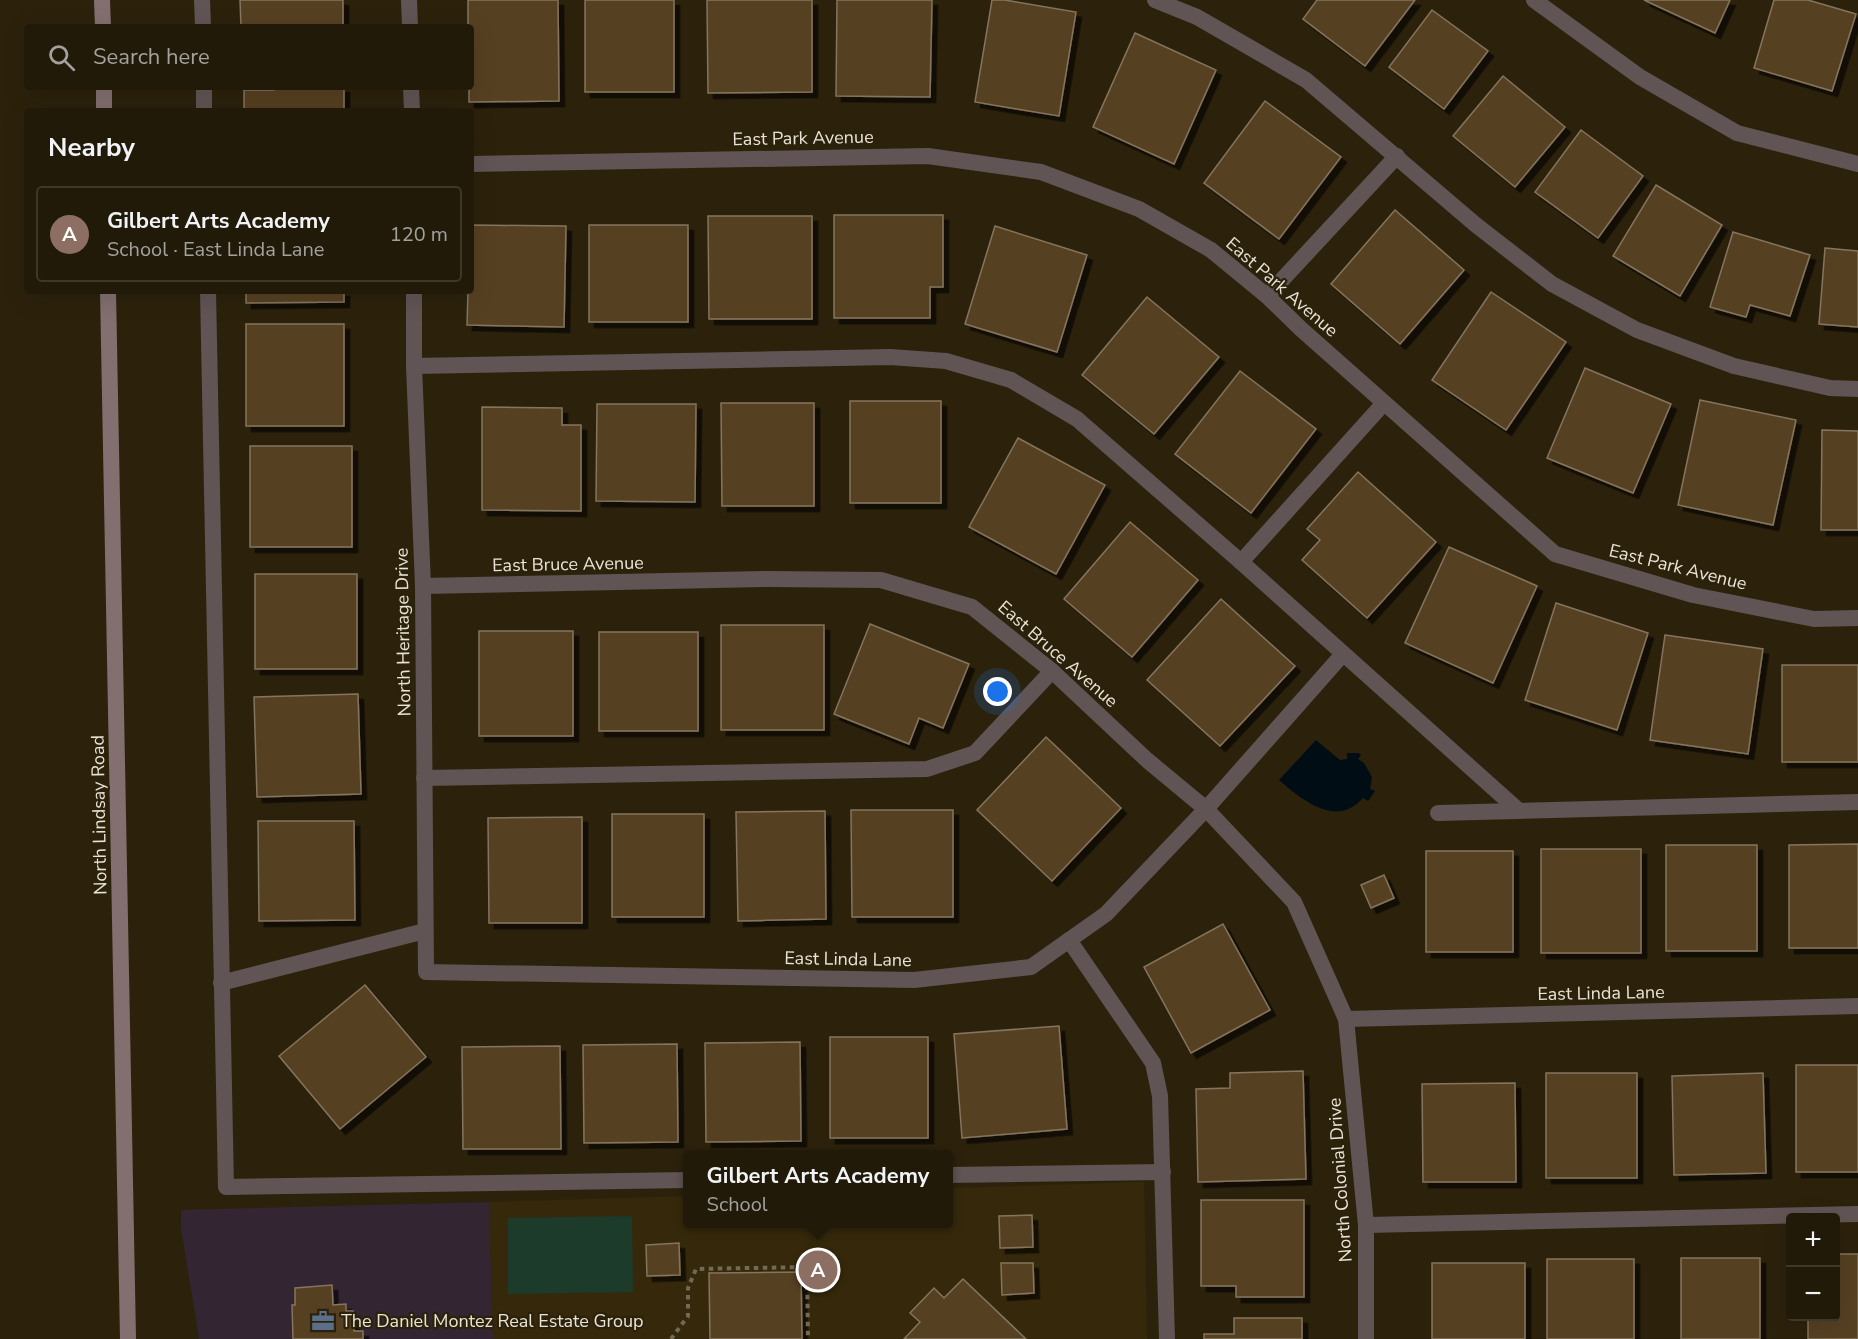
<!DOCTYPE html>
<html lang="en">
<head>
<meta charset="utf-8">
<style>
  body { margin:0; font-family:"Nunito Sans",sans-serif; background:#2d2717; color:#f1f3f6 }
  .controls { position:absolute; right:18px; bottom:18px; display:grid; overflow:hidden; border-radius:6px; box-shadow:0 6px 24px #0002 }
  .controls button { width:54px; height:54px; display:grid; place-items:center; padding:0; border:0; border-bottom:2px solid #3e382a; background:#211a09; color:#f1f3f6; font:30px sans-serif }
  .you { position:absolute; left:998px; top:692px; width:21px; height:21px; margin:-15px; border:4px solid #fff; border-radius:50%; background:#1a73e8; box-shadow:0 0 0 9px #1a73e833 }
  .badge { display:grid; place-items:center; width:39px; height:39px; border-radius:50%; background:#db2777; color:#fff; font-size:20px; font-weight:700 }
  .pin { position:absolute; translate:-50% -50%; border:3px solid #fff; box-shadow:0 2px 6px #0006 }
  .popup { position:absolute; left:683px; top:1150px; width:270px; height:78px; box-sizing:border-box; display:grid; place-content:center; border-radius:6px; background:#211a09; filter:drop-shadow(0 2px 4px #0005); font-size:20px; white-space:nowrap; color:#a2a19c }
  .popup b { font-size:22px; color:#f1f3f6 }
  .popup::after { content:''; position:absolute; left:50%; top:100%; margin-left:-12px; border:12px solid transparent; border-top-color:#211a09 }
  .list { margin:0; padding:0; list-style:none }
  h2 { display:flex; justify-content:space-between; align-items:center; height:78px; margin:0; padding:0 24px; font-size:26px }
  h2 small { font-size:20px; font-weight:400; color:#a2a19c }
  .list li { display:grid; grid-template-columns:39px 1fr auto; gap:18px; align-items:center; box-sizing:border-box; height:96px; margin:0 12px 12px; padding:0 12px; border:2px solid #3e382a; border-radius:6px }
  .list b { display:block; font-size:22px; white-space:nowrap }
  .list p { margin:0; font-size:20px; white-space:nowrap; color:#a2a19c }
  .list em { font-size:20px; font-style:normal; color:#a2a19c }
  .icon { flex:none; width:33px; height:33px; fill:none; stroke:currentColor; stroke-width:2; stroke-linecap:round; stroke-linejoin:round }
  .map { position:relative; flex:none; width:1858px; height:1339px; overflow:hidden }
  .search { position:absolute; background:#211a09; box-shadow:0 6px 24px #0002; left:24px; top:24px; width:450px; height:66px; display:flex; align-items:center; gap:15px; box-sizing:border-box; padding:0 21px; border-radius:6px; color:#a2a19c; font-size:22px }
  .panel { position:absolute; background:#211a09; box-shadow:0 6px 24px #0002; left:24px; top:108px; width:450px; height:186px; border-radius:6px }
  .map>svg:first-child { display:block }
</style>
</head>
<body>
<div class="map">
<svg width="1858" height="1339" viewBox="0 0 1858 1339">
  <defs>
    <filter id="shadow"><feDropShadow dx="5.5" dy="5.5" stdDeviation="0" flood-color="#0009"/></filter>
  </defs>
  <rect width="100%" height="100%" fill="#2c220c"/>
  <polygon fill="#332532" points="489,1202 493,1339 199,1339 181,1228 181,1210"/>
  <polygon fill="#36290b" points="1144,1182 1147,1339 493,1339 489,1202 687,1196 688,1224 948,1224 949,1188"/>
  <polygon fill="#1c3b2a" points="632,1216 633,1292 508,1294 508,1218"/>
  <path fill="#000d15" d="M1316 740 1340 760 1347 759V753H1359L1361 755 1358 759 1364 763 1372 777 1370 789 1375 791 1368 801 1363 798C1336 829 1301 799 1279 780Z"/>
  <g fill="#574121" stroke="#84745e" stroke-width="1.5" filter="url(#shadow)">
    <polygon points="240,0 343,0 343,27 241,27"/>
    <polygon points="468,0 558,0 559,101 469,102 469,87 471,87 471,27 468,27"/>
    <rect x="585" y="0" width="89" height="92"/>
    <polygon points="707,0 812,0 812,92 708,93"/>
    <polygon points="837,0 932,0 930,97 836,96"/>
    <polygon points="992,0 1005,0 1076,12 1059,116 975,102"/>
    <polygon points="1317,0 1415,0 1365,66 1303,19"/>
    <polygon points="1644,0 1730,0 1715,33"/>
    <polygon points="1774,0 1808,0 1856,14 1832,91 1754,68"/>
    <polygon points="1432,10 1488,51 1444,109 1389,67"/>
    <polygon points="1135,33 1216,70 1174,164 1093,127"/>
    <polygon points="1503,76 1565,127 1515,187 1453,136"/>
    <polygon points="274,87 344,87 344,111 244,111 244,90 274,90"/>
    <polygon points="1265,101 1341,157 1279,239 1204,183"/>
    <polygon points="1581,130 1643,176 1598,238 1535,192"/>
    <polygon points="1656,185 1722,225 1680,296 1613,256"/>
    <polygon points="1395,210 1464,270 1400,344 1331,284"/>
    <polygon points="834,215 943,215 943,287 930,287 930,318 834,318"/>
    <polygon points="708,216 812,216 812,319 709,319"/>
    <polygon points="471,225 566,226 564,327 467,325 468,291 471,291"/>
    <rect x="589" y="225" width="99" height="97"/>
    <polygon points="995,226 1087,255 1057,352 965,324"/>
    <polygon points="1733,232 1810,255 1790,316 1750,305 1746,317 1710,307"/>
    <polygon points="1825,248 1858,251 1858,327 1819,324"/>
    <polygon points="246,291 344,291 344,302 246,303"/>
    <polygon points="1491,292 1566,342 1506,430 1432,380"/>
    <polygon points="1147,297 1219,357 1154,434 1082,375"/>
    <rect x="246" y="324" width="98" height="102"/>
    <polygon points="1585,368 1671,404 1633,493 1547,458"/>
    <polygon points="1240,371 1316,429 1251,513 1175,454"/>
    <polygon points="1700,400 1796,420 1773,525 1678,505"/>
    <rect x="850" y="401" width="91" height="102"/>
    <polygon points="721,403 814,403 814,506 722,506"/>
    <polygon points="597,404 696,404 695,502 596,501"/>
    <polygon points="482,407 562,408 562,425 581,425 581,511 482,510"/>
    <polygon points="1822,430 1858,431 1858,530 1821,530"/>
    <polygon points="1018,438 1105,485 1056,574 969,527"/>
    <rect x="250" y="446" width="102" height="101"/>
    <polygon points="1358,472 1436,542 1367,618 1302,560 1320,540 1307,529"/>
    <polygon points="1130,522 1198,580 1132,657 1064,599"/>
    <polygon points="1449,547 1537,586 1493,683 1405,643"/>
    <rect x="255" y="574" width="102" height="95"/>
    <polygon points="1221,599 1295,666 1220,746 1147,680"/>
    <polygon points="1556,603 1648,633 1617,730 1525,700"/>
    <polygon points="870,624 969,664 943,728 919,718 909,744 834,714"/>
    <rect x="721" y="625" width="103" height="105"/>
    <rect x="479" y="631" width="94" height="105"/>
    <rect x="599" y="632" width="99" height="99"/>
    <polygon points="1665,635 1763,649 1748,754 1650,740"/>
    <rect x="1782" y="665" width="76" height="97"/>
    <polygon points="358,694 361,794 257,797 254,697"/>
    <polygon points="1046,737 1121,808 1052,881 977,810"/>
    <polygon points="851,810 953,810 953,917 852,917"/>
    <polygon points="825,811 826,919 738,921 736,812"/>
    <rect x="612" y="814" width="92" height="103"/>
    <polygon points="582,817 582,923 489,923 488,818"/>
    <polygon points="258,821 354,821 355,920 259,921"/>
    <polygon points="1858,844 1858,948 1789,948 1789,845"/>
    <rect x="1666" y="845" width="91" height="106"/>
    <rect x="1541" y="849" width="100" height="104"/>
    <rect x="1426" y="851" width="87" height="101"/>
    <polygon points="1384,875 1394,898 1371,908 1361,885"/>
    <polygon points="1223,924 1270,1010 1191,1053 1144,967"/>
    <polygon points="365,985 426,1057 340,1129 279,1056"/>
    <polygon points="1059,1026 1067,1129 962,1138 954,1034"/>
    <rect x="830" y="1037" width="98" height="101"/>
    <polygon points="800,1042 801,1141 706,1142 705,1043"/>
    <polygon points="677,1044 678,1142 584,1143 583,1045"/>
    <polygon points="560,1046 561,1149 463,1149 462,1047"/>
    <rect x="1796" y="1065" width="62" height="107"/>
    <polygon points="1303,1071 1306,1179 1198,1182 1196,1089 1230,1088 1230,1073"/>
    <rect x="1546" y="1073" width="91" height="105"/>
    <polygon points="1763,1073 1766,1173 1674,1175 1672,1076"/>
    <polygon points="1515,1083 1516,1182 1423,1182 1422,1084"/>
    <polygon points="1201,1200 1304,1200 1304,1297 1236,1297 1236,1286 1201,1286"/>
    <polygon points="1032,1215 1033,1247 1000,1248 999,1216"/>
    <polygon points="679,1243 680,1275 647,1276 646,1245"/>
    <polygon points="1836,1254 1858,1254 1858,1339 1808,1339 1808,1316 1836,1316"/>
    <rect x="1681" y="1258" width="79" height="81"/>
    <rect x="1547" y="1259" width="87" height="80"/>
    <polygon points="1001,1263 1033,1263 1034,1293 1002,1295"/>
    <rect x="1432" y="1263" width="93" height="76"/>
    <polygon points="801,1272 802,1339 710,1339 709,1273"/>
    <polygon points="963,1279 1026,1339 904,1339 920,1322 910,1313 934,1288 944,1298"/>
    <polygon points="332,1285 333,1305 346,1304 346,1311 353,1311 354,1331 363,1331 363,1339 293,1339 292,1305 295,1305 295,1288"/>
    <polygon points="1234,1318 1302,1318 1302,1339 1204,1339 1204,1334 1234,1334"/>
  </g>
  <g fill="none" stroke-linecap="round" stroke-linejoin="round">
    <polyline stroke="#726a57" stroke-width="4" stroke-dasharray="4.5 4.5" stroke-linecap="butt" points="671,1339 688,1316 688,1288 696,1269 807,1267 808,1339"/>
    <g stroke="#615454" stroke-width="16">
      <polyline points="202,0 203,27"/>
      <polyline points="1155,0 1197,17 1306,80 1476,225 1552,284 1637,330 1734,366 1830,388 1858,389"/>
      <polyline points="204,87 204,111"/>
      <polyline points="208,291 226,1187 688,1180"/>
      <polyline points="1267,296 1397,156"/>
      <polyline points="414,366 890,357 946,361 1011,380 1077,419 1241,562 1518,810"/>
      <polyline points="1241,562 1384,403"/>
      <polyline points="424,778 927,769 975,753 1052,671"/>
      <polyline points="1206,809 1343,654"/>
      <polyline points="1438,813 1858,802"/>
      <polyline points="1069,940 1153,1063 1160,1096 1167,1339"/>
      <polyline points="221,983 425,931"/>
      <polyline points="948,1175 1163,1172"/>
      <polyline points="1366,1225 1858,1214"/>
    </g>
    <g stroke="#615454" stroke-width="16">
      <polyline points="409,0 410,27"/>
      <polyline points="1534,0 1640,77 1737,133 1858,164"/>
      <polyline points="411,87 412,111"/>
      <polyline points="471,164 928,156 1041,172 1139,209 1211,250 1267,296 1301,329 1555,554 1693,595 1814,619 1858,618"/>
      <polyline points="414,291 414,366 423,586 426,972 914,980 1031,967 1106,914 1206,809"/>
      <polyline points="423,586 768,579 881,580 972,607 1052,671 1147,760 1206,809 1294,902 1346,1019 1366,1225 1366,1339"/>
      <polyline points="1346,1019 1858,1006"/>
    </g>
    <g stroke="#836f6f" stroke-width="16">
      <polyline points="102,0 103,27"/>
      <polyline points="104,87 104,111"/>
      <polyline points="108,291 128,1339"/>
    </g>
  </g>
  <defs>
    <g id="office-bare" transform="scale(1.8)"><path d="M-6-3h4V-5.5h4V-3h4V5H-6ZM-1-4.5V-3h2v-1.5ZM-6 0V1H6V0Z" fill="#5c6f8a" stroke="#2c220c" stroke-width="2.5" paint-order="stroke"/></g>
  </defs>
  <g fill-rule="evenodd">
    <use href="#office-bare" x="323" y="1321"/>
  </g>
  <g text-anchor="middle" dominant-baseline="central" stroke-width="4.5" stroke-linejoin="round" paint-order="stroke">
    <g font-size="18" fill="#e9e3d5" stroke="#2c220c">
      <text transform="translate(803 138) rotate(-1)">East Park Avenue</text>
      <text transform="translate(1282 287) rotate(41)">East Park Avenue</text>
      <text transform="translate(568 564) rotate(-1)">East Bruce Avenue</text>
      <text transform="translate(1678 567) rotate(14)">East Park Avenue</text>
      <text transform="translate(403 632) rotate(-91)">North Heritage Drive</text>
      <text transform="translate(1058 654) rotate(41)">East Bruce Avenue</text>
      <text transform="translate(99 815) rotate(-91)">North Lindsay Road</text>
      <text transform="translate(848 959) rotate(1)">East Linda Lane</text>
      <text transform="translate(1601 993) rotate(-1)">East Linda Lane</text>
      <text transform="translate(1340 1180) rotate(-94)">North Colonial Drive</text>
    </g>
    <g font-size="18" fill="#e9e3d5" stroke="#2c220c" text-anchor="start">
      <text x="341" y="1321">The Daniel Montez Real Estate Group</text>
    </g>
  </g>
</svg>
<div class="controls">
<button>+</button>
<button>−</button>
</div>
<div class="you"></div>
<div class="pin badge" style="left:818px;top:1270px;background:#8d6e63">A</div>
<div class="popup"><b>Gilbert Arts Academy</b>School</div>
<div class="search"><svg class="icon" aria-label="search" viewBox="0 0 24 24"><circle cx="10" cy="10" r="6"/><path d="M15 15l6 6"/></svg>Search here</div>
<section class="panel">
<h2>Nearby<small></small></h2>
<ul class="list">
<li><span class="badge" style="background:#8d6e63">A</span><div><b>Gilbert Arts Academy</b><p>School · East Linda Lane</p></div><em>120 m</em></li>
</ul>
</section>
</div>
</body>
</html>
